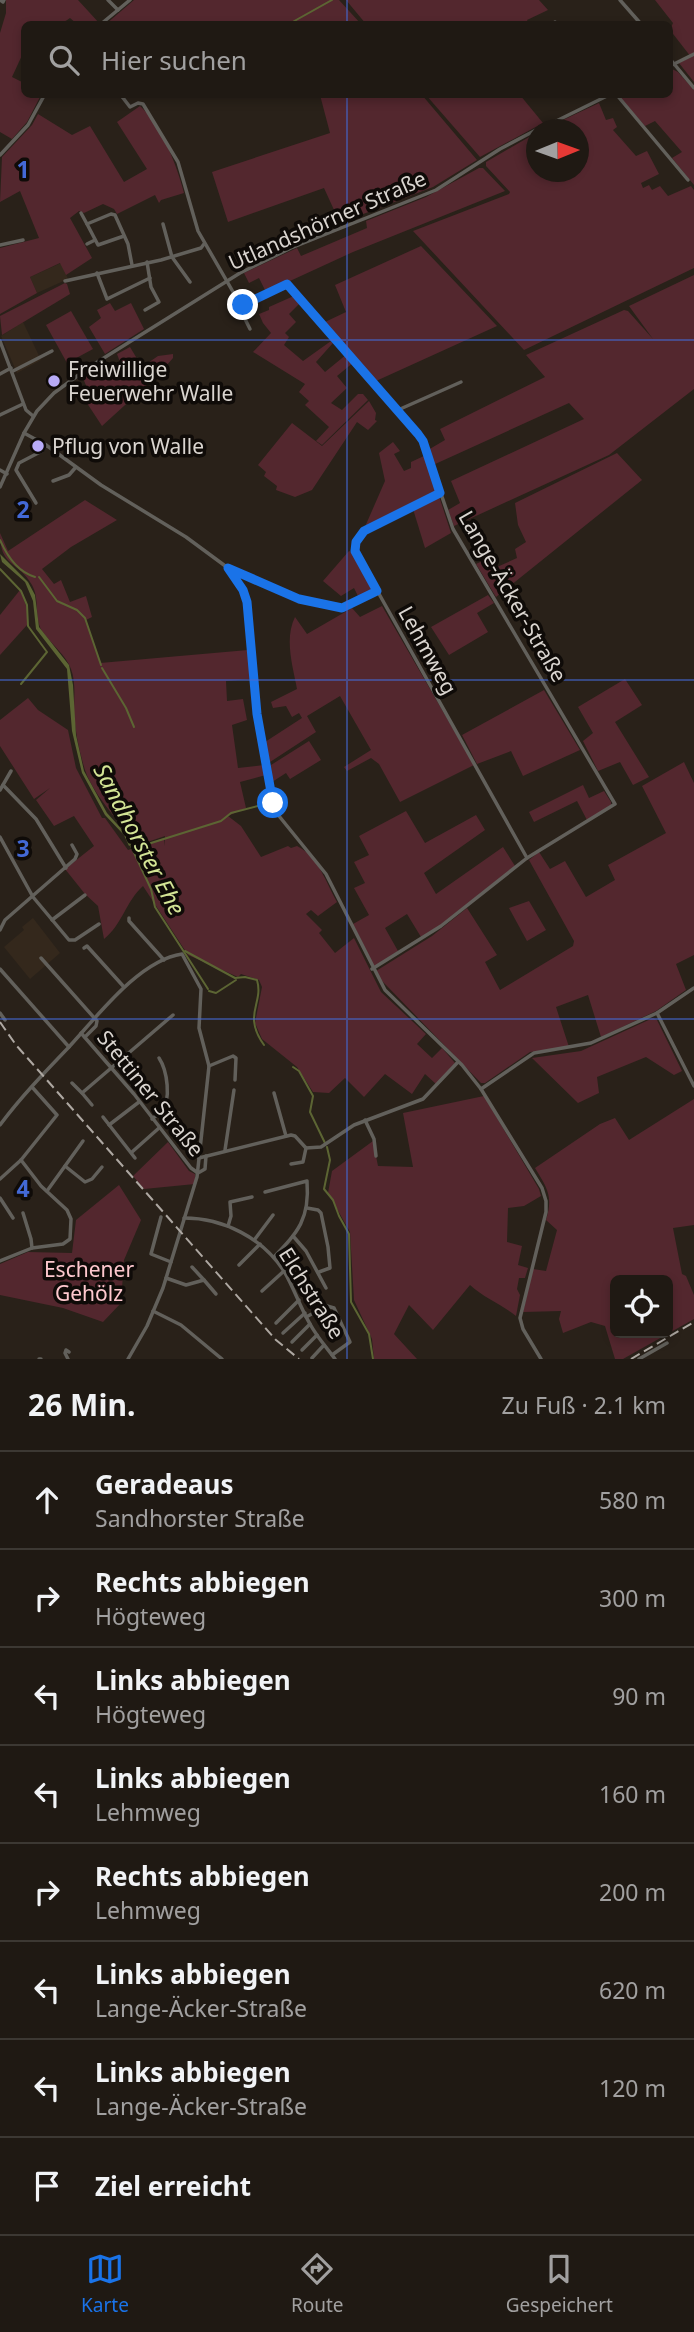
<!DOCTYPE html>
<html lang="de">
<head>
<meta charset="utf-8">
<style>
  body { margin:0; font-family:"Noto Sans",sans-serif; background:#2c2621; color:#f1f3f6 }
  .controls { position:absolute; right:21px; bottom:21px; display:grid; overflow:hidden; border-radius:10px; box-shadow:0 4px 10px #0003 }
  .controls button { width:63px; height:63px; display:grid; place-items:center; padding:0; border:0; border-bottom:2px solid #3c3833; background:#1f1913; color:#f1f3f6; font:35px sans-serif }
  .compass { position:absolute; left:526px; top:119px; width:63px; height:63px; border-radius:50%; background:#1f1913; box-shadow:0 4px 10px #0003; rotate:89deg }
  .stop { position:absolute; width:21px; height:21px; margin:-16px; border:5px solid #1a73e8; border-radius:50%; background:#fff }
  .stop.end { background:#1a73e8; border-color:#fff; box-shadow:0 2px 7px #0008 }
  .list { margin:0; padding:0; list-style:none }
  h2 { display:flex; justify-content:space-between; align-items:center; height:91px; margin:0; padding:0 28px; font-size:30px }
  h2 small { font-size:23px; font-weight:400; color:#a1a0a0 }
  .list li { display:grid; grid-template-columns:46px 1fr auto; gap:21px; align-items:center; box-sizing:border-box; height:98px; padding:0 28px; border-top:2px solid #3c3833 }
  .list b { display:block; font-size:26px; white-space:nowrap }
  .list p { margin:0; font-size:23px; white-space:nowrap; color:#a1a0a0 }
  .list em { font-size:23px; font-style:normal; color:#a1a0a0 }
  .icon { flex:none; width:38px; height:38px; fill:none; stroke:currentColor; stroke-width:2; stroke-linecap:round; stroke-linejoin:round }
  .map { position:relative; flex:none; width:694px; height:1359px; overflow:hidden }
  .search { position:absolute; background:#1f1913; box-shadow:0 4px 10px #0003; left:21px; right:21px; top:21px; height:77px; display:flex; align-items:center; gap:18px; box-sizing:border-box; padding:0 24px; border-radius:10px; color:#a1a0a0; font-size:26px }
  .sheet { height:875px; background:#1f1913 }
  nav { display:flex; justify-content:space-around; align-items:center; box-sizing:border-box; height:98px; border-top:2px solid #3c3833; background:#1f1913; font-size:19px; color:#a1a0a0 }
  nav a { display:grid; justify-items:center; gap:4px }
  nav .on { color:#1a73e8 }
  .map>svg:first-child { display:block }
</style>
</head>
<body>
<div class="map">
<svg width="694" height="1359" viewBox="0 0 694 1359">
  <rect width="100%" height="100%" fill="#292119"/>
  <g fill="#34281c">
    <polygon points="61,263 68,279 37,293 30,277"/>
    <polygon points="23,322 41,360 17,373 1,336"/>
    <polygon points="33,918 60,953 30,979 4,947 24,930 22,927"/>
  </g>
  <g fill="#53272e" fill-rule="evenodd">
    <path d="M6 0H78L100 24H77L70 18C61 25 51 27 40 21L38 24H24V51L12 77 24 83V94L41 95 27 122 12 139 0 132V33L6 13Z"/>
    <polygon points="134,0 339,0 361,24 106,24"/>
    <polygon points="346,0 539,0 548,10 527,20 529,24 366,24"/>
    <polygon points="655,0 694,0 694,82 679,63 691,57 670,30 673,23"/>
    <polygon points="672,69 678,72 694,90 694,185 672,158 682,152 655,121 645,126 618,95 670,94 670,70"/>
    <polygon points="320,95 422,95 477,160 433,187 340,223 324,188 228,222 212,172 330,133"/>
    <polygon points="426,95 520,95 543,123 480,157"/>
    <polygon points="599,103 606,120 613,118 617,127 613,130 636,156 647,151 659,174 641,183 643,188 649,185 652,190 660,186 668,196 691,186 694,190 694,268 524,350 413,231 509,194 510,192 486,166 486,162 536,133 536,172 578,172 578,130 544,129"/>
    <path d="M140 106C161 125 177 165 184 193L161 200 159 203 155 195 117 214 114 209 103 204 84 213 79 211 70 218 92 258 66 275 60 263 30 277 37 293 0 314V248L39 238 20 191 0 202 2 157 32 125 38 114 72 135 90 126 124 182 147 169 117 122Z"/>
    <polygon points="479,168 483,168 505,191 353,252 266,292 259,278 249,283 244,273 297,248 301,256 367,228 366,221 426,197"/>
    <polygon points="421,246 497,326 376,381 325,322 346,312 335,285"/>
    <polygon points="694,275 694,389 609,455 454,526 448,510 460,503 451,481 584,419 569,403 433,465 428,450 445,440 440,429 545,377 526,355 624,310 628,311 653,339 629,306"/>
    <polygon points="65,283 67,284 70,294 2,335 0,316"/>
    <polygon points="296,295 302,301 289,314 296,322 285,333 289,337 284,345 303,361 331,341 333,343 316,362 325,372 347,354 354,362 337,376 347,388 331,403 342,410 358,394 363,394 368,400 322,445 316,441 329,427 305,405 309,401 299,392 305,384 253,352 271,333 263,323 259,314 269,310 269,307"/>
    <polygon points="110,303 115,311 131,303 144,329 105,354 89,327 101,318 97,310"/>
    <polygon points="71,311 93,349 67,363 46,325"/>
    <polygon points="130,347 142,367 158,356 173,354 173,358 158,375 102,426 81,394 88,390 82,376 97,366 102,373 120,362 117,354"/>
    <polygon points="369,401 376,413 375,420 377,421 368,430 357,422 312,490 295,497 276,490 277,486 264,476 266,472 258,465 292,423 322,446"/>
    <polygon points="393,442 400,451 394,454 404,471 411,468 411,462 426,455 439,491 364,529 385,481 379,453"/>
    <polygon points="617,453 642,480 496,597 476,564 491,557 497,567 517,558 515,549 526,542 518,525 515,503"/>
    <polygon points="439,496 451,533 425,548 413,509"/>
    <path d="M85 500 117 520 71 547 42 569 54 584 61 580 70 602 86 596 92 617 86 620 100 663 248 650 251 679 226 681 227 701 243 699 247 720 232 725 238 768 264 765 266 775 240 782 246 808 228 816 241 826 261 857 288 846 291 848 297 846C319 857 326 883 337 902L318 916 311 910 306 914 322 930 319 933 335 953 354 938 381 992 426 1034 417 1044 432 1058 442 1048 455 1063 436 1084 425 1074 412 1094 385 1074 364 1097 345 1078 329 1093 313 1092 297 1067 262 1039 255 1023 262 987 259 980 241 974 238 977 188 955 143 886C126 901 122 925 104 939L98 906 85 894 65 869 94 846 74 816 54 826 36 800 50 788 34 799 0 746V720L28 698 38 710 68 730 76 768 102 818H105L128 850 164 838 165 846V836L133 847C122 820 96 801 85 770 79 751 75 731 74 712 74 698 76 682 71 669 66 655 51 644 42 631 34 618 40 599 32 585 18 560 0 568 0 533L8 551Z"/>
    <polygon points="349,551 355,554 375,591 360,600 354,588 341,596 323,581"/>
    <polygon points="20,590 27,608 27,625 0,655 0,615"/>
    <polygon points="488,595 494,603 477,613 488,632 449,655 431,627"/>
    <path d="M382 606 474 765 400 802 379 764 371 758 347 771 344 767 371 750 340 696 307 716 316 732 270 762 265 742 302 718 299 713 292 717 286 706 273 708 271 702 297 689C293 667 284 639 295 617L307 634 352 608 360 617Z"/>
    <polygon points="625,679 642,705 615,722 649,777 633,785 620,762 598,771 583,741 593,733 578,707"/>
    <polygon points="544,690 580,750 523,776 511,751 477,764 462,735"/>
    <polygon points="309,741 321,760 290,779 286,773 272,782 271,765"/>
    <polygon points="684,762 694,783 694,955 676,964 686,990 656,1011 601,1037 588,995 556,1007 569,1047 530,1052 485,1083 481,1083 386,985 376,975 376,971 432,936 467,908 497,955 485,962 500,990 573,946 574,941 529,860 539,852 550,869 565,861 586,897 615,880 608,865 666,833 642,786"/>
    <polygon points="583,785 589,798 604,791 611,802 611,806 587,820 577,801 534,822 529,812"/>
    <polygon points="406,811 425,843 476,815 485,830 424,873 436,894 503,847 515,866 439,926 421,937 407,914 385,928 398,951 374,967 353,924 369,915 354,888 365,883 354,862 369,855 359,836"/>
    <polygon points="529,901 546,930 527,941 509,908"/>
    <polygon points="653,1018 657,1020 682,1071 674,1075 646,1057 597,1077 599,1093 578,1103 532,1058 581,1051"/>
    <path d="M484 1096 539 1189 541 1196 524 1206 508 1208 507 1242 522 1246 518 1265 528 1268 525 1278H519L517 1289 520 1295 516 1316C501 1304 484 1298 470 1285L433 1330 409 1305 394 1334 417 1359H374L372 1339 354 1300 350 1232 328 1193 332 1171 373 1141 378 1166 413 1167 403 1113Z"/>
    <path d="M694 1099V1225L673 1228 682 1274 686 1276 694 1295V1319L623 1359H615L605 1326 591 1322 563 1333 559 1319 561 1311 523 1312 533 1269 546 1271 557 1230 546 1220C553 1197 548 1189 535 1168L600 1124 615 1118 629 1140ZM615 1280H668V1333H615Z"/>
    <polygon points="168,1142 189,1171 195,1174 195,1184 144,1189 133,1176"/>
    <polygon points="119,1185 141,1220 124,1260 121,1303 103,1322 63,1308 0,1295 0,1264 28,1252 72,1253 76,1220"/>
  </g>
  <polygon fill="#5c6533" points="0,554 28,582 35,595 39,627 69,665 73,685 76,735 84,771 107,813 127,835 131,844 129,846 124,835 105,815 82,773 72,731 67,669 36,629 33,601 25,582 2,562"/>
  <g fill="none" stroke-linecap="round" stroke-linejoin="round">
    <g stroke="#5c6533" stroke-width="2">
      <polyline points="289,24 332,0"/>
      <path d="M0 540C7 556 18 572 35 577"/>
      <polyline points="0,569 21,591 27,605 28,626 47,652 21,684"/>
      <polyline points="39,577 57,601 77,610 85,618 101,665"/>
      <polyline points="102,668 126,708 134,727"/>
      <polyline points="130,844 151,889 155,907 208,989"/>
      <polyline points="132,849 221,821 231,813 269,803"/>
      <path d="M185 951 235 978 245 977 257 980C264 1004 242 1014 264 1045"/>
      <polyline points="209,991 216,993 236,980"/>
      <polyline points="293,1067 299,1071 313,1096 310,1112 325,1143"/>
      <polyline points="327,1147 330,1160 324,1189 333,1200 339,1216 349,1234 351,1302 369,1334 373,1359"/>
    </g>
    <g stroke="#62605b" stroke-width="3.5">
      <polyline points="0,0 3,2 4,0"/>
      <polyline points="108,0 118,10"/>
      <polyline points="620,0 641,24"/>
      <polyline points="555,22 557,24"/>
      <polyline points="101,24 130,0"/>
      <polyline points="670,59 694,88"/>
      <polyline points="670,66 694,54"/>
      <polyline points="120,94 130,107 138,103 143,104 178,162 198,231 240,304 243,305 287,284 418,434 423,441 453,529 615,804 527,858 441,926 372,969"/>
      <polyline points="616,94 688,180"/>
      <polyline points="538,130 611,94"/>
      <polyline points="0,155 28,125 45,94"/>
      <polyline points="81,213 87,224"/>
      <polyline points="163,224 172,257 190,282"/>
      <polyline points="124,236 98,245 87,224 111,214 115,215 128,244 132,265"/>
      <polyline points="87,244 95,240"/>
      <polyline points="0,245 23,240"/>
      <polyline points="97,273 107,299 150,278"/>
      <polyline points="65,281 161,260 201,248 204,244"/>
      <polyline points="240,304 239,307 250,329"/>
      <polyline points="145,310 159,302 151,287 147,262"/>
      <polyline points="0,341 26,410 33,416"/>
      <polyline points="13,371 52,351"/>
      <polyline points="0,374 11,368"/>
      <polyline points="398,410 461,382"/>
      <polyline points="0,415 23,404"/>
      <polyline points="24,433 46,445 101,485 186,537 228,568 243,590 247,602 257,714 273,803 279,816 326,874 385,990 462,1065 481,1089 542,1188 546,1201 546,1212 520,1318 523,1329 541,1359"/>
      <polyline points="0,470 7,474"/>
      <polyline points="53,481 69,475 76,467"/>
      <polyline points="0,487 24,433 37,411 54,393 91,366 240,273 291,248 436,190 500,149 536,130"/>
      <polyline points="441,493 366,529 357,542 355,551 527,858"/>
      <polyline points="36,503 16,470 19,463 42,451 46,445"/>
      <polyline points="228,568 299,599 342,608 377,591"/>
      <polyline points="3,785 36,819 66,868"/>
      <polyline points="0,790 11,771"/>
      <polyline points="0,837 33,897 69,940 75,940 99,924"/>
      <polyline points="129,918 129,921 164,960"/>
      <polyline points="52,920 85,895"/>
      <polyline points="0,930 5,920 75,859 77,854 72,845"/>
      <polyline points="84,948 87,946 124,987"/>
      <polyline points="41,958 97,1021 96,1026 85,1037"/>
      <polyline points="0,969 69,1047"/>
      <polyline points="0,1013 5,1020"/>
      <polyline points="657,1013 694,1086"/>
      <polyline points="81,1033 134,1094 191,1168 198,1173 205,1169 206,1156"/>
      <polyline points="209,1066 233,1056 236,1058 235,1080"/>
      <polyline points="72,1083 82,1093 173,1015"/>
      <polyline points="481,1089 534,1053 591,1043 657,1013 694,988"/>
      <polyline points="82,1093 92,1105"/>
      <polyline points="274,1093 286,1136"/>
      <polyline points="103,1117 135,1158"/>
      <path d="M152 1119C155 1116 159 1115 161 1112 172 1100 167 1070 159 1058"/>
      <polyline points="365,1120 374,1139 376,1156"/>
      <path d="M0 1125C20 1098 44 1073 68 1048 96 1018 139 960 182 954L201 989 199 1028 209 1066 197 1177 163 1288 147 1326 128 1359"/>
      <polyline points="109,1125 139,1102"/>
      <polyline points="225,1150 234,1090"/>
      <polyline points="132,1152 159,1128"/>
      <polyline points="199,1158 291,1135 295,1136 306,1148 321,1147 354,1125 423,1099 458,1062"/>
      <polyline points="291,1164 303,1162 306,1148"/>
      <polyline points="65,1166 85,1182 92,1179 102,1167"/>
      <polyline points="0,1179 21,1160 57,1115 32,1087"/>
      <polyline points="47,1191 83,1141"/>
      <path d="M265 1192 307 1181C310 1219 298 1232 274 1257"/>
      <polyline points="0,1198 13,1218"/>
      <polyline points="307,1208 318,1210 321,1213 328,1247 330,1268 319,1272"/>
      <polyline points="23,1213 31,1239 32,1248"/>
      <polyline points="161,1217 151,1254 171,1262"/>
      <path d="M184 1218C224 1218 262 1238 284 1271 294 1288 300 1307 310 1324 317 1337 327 1348 335 1359"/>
      <polyline points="228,1226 231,1216 230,1202 252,1197"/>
      <polyline points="293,1236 306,1251 326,1288"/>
      <polyline points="255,1239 273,1215"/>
      <polyline points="0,1261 32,1248 63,1244 70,1239 71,1219 67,1210 41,1186 21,1160"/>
      <polyline points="239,1265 260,1244"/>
      <polyline points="192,1267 204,1280"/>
      <polyline points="166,1278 186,1285 204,1280 216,1294"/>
      <polyline points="262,1291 284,1271"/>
      <polyline points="153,1311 181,1325 222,1359"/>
      <polyline points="306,1317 327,1306 334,1308 350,1342 332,1355"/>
      <polyline points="276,1323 299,1300"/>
      <polyline points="283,1333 305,1313"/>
      <polyline points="292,1342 310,1324"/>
      <polyline points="302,1350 317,1335"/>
      <polyline points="312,1358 324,1345"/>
      <polyline points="39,1359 41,1359"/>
      <polyline points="68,1359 65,1353 66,1350 69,1352"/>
      <polyline points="639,1359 667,1343"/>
    </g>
    <g stroke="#aea8a2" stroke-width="2" stroke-dasharray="10 5" stroke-linecap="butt">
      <polyline points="0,1022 16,1045 276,1340 299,1359"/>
      <polyline points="631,1359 694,1322"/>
    </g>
  </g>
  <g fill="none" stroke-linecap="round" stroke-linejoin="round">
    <polyline stroke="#1a73e8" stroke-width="9" points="243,305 287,284 418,434 423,441 440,493 364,531 356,542 355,551 377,591 342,608 299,599 228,568 243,590 247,602 257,714 273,803"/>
  </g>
  <path fill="none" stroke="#4369d6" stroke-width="2" stroke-opacity="0.55" d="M347 0V24M347 94V1359M0 340H694M0 680H694M0 1019H694"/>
  <g fill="#b8abf7" stroke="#0f0b08" stroke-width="2.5">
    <circle cx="54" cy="381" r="7"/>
    <circle cx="38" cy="446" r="7"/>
  </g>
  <g text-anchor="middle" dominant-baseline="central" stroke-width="7" stroke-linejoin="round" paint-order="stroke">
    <g font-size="21" fill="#dad5d0" stroke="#0f0b08">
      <text transform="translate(327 220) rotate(-24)">Utlandshörner Straße</text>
      <text transform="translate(513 596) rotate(60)">Lange-Äcker-Straße</text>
      <text transform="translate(428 650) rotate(61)">Lehmweg</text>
      <text transform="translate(151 1093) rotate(51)">Stettiner Straße</text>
      <text transform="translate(312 1293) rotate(58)">Elchstraße</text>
    </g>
    <g font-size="21" fill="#dad5d0" stroke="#0f0b08" text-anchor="start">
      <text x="68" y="369">Freiwillige<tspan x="68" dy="24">Feuerwehr Walle</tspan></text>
      <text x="52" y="446">Pflug von Walle</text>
    </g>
    <g font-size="21" fill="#fec8ce" stroke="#0f0b08">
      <text x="89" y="1269">Eschener<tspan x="89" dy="24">Gehölz</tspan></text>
    </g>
    <g font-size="23" font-style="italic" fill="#d3e495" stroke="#0f0b08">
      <text transform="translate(140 839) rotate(62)">Sandhorster Ehe</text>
    </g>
  </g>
  <g font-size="23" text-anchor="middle" font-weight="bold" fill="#4369d6" stroke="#0f0b08" stroke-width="7" stroke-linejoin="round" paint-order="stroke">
    <text x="23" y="178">1</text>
    <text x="23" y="518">2</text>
    <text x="23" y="857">3</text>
    <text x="23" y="1197">4</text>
  </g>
</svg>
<div class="controls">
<button><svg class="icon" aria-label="locate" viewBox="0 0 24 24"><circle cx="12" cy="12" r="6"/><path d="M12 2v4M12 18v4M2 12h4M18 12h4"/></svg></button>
</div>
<svg class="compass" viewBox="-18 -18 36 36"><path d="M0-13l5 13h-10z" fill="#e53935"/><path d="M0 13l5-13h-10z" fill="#a1a0a0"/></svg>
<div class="stop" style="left:273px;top:803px"></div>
<div class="stop end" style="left:243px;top:305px"></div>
<div class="search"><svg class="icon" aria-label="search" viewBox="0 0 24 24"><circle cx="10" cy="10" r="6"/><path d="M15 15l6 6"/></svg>Hier suchen</div>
</div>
<section class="sheet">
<h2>26 Min.<small>Zu Fuß · 2.1 km</small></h2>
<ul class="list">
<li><svg class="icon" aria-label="ahead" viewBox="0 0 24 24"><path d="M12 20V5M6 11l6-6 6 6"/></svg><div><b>Geradeaus</b><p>Sandhorster Straße</p></div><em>580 m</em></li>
<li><svg class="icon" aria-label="right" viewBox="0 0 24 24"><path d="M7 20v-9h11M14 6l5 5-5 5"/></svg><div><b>Rechts abbiegen</b><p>Högteweg</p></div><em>300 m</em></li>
<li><svg class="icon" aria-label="left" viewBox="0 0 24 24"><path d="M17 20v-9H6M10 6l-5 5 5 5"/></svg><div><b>Links abbiegen</b><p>Högteweg</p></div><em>90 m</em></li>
<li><svg class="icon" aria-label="left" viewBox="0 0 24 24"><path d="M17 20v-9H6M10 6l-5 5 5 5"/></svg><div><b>Links abbiegen</b><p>Lehmweg</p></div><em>160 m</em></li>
<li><svg class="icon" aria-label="right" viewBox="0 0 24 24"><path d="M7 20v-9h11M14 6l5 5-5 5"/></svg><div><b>Rechts abbiegen</b><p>Lehmweg</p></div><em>200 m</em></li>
<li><svg class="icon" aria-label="left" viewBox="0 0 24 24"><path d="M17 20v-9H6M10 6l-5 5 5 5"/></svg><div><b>Links abbiegen</b><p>Lange-Äcker-Straße</p></div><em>620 m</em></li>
<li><svg class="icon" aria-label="left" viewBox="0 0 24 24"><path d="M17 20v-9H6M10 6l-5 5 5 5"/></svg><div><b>Links abbiegen</b><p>Lange-Äcker-Straße</p></div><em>120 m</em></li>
<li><svg class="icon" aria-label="arrive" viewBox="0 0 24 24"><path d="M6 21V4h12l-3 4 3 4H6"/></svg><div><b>Ziel erreicht</b></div></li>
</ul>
</section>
<nav>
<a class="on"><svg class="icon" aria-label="map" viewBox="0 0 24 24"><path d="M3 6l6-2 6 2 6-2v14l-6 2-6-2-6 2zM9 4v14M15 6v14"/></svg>Karte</a>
<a><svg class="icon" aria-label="directions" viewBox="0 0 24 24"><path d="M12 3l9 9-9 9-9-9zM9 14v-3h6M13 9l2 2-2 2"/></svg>Route</a>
<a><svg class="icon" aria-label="saved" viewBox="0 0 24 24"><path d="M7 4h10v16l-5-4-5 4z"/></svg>Gespeichert</a>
</nav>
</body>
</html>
